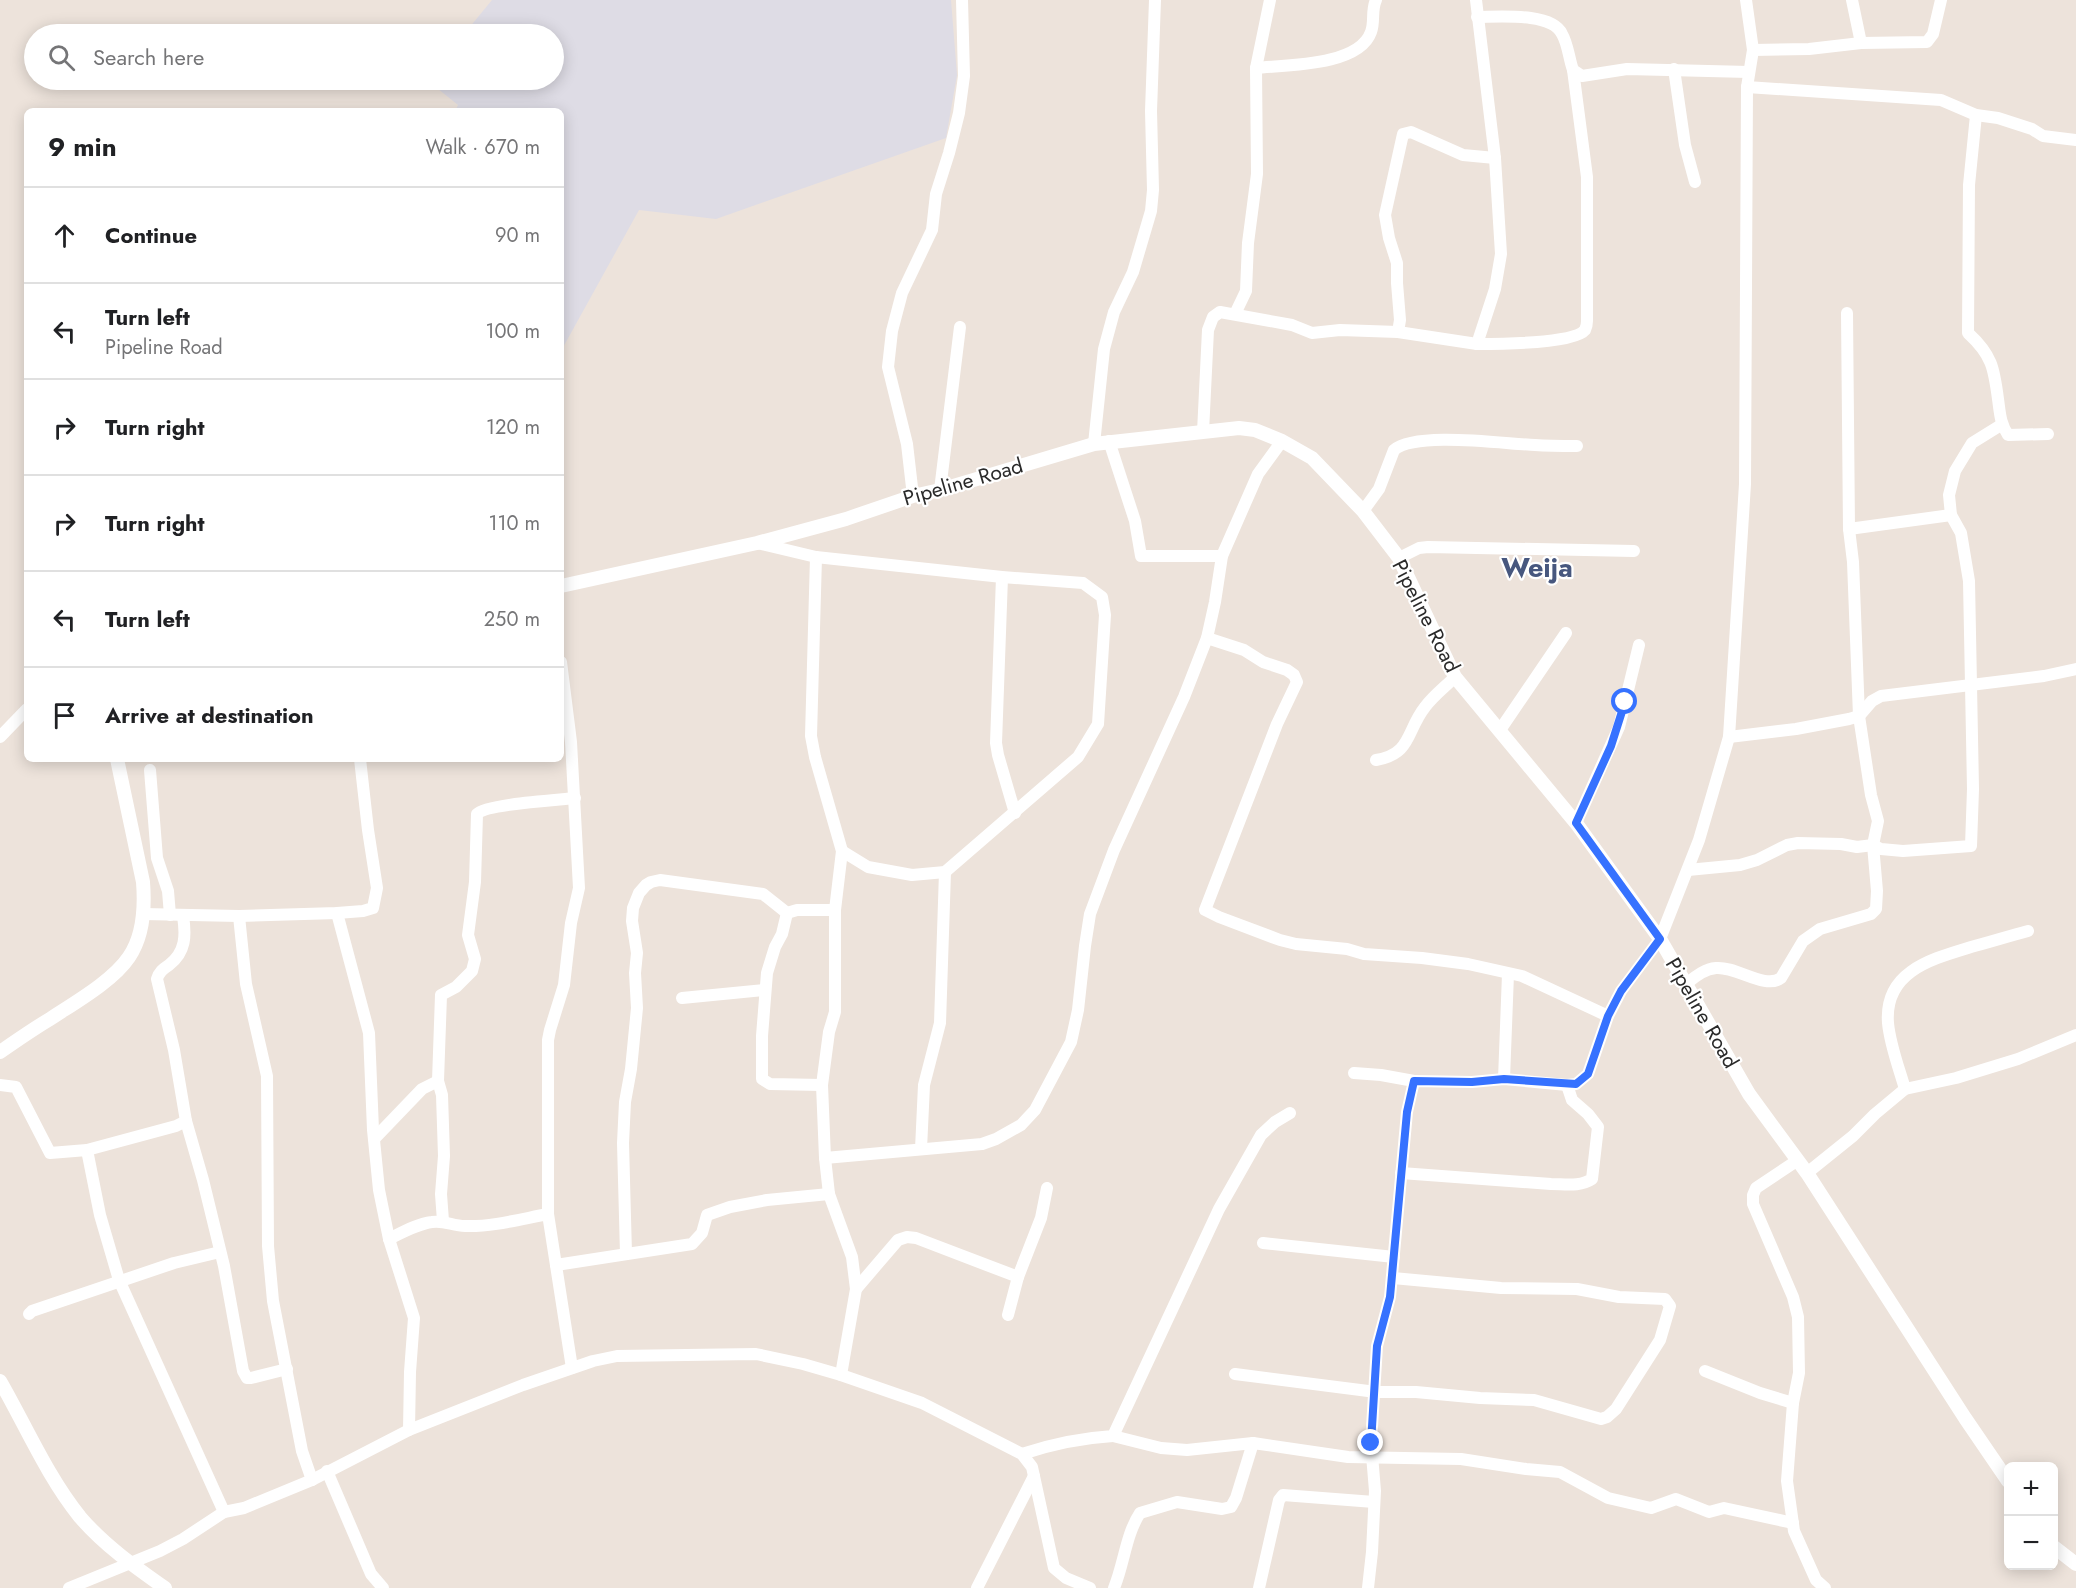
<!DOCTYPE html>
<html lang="en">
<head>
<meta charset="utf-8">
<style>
  body { margin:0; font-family:Jost,sans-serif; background:#f2f2f2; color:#202124 }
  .controls { position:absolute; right:18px; bottom:18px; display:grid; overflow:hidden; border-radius:9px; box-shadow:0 3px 15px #0003 }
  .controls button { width:54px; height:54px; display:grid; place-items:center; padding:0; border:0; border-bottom:2px solid #e0e0e0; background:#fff; color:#202124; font:30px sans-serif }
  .stop { position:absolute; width:18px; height:18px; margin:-14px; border:4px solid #3672ff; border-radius:50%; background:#fff }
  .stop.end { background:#3672ff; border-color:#fff; box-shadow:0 2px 6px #0008 }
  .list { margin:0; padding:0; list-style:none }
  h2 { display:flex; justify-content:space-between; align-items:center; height:78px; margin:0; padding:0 24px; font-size:26px }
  h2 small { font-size:20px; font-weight:400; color:#757577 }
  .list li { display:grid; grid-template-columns:39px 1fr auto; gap:18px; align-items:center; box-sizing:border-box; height:96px; padding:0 24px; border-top:2px solid #e0e0e0 }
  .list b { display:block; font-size:22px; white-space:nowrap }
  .list p { margin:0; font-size:20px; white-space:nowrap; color:#757577 }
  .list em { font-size:20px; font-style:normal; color:#757577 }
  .icon { flex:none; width:33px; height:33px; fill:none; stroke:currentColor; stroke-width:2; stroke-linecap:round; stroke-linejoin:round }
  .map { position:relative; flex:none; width:2076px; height:1588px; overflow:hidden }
  .search { position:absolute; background:#fff; box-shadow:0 3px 15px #0003; left:24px; top:24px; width:540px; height:66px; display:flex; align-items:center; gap:15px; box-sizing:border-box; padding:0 21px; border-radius:33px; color:#757577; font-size:22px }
  .panel { position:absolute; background:#fff; box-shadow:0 3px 15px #0003; left:24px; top:108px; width:540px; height:654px; border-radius:9px }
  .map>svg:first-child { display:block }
</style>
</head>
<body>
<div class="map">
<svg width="2076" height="1588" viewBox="0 0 2076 1588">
  <rect width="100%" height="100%" fill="#ede3db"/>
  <polygon fill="#dedce5" points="492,0 951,0 957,75 946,138 716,219 639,210 561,351 561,111 455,111 458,105 427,80 554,80 554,34 464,34"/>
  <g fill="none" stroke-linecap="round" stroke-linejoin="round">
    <g stroke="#fff" stroke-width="12">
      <polyline points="1852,0 1861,43"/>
      <path d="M1477 17C1498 17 1552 12 1562 34 1568 44 1569 59 1573 70L1582 76 1627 69 1749 72"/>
      <polyline points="1753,50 1809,49 1861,43 1927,42 1933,34 1941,0"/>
      <path d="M1256 68C1287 65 1359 66 1371 32 1375 22 1371 10 1376 0"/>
      <polyline points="1674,69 1685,145 1695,182"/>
      <polyline points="1747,87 1941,100 1976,115 1998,118 2032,129 2043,136 2076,140"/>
      <path d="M1976 115 1969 185 1968 333C1992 355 1994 368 1998 399 2000 413 2000 423 2008 435L2048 434"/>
      <polyline points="1235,314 1246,291 1248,243 1257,174 1256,68 1270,0"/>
      <polyline points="1398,332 1400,320 1397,283 1397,263 1389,238 1385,215 1403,134 1411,132 1463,155 1495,158"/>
      <path d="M1477 344C1495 344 1574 344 1585 330 1586 328 1587 323 1587 321V177L1573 70"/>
      <polyline points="1203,432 1208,330 1213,317 1220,312 1292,325 1312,333 1340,330 1398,332 1477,344 1495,289 1501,254 1495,158 1476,0"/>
      <polyline points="1109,441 1135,521 1141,556 1222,556"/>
      <polyline points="1094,444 1104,349 1114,312 1133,272 1151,211 1153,190 1151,111 1155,0"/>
      <polyline points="940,490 960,327"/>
      <polyline points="913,496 907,444 888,367 892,331 902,293 932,230 936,194 949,153 959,113 964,76 962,0"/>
      <path d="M1363 511 1379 489 1394 450C1416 431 1505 444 1535 445 1549 446 1563 446 1577 446"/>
      <polyline points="1849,529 1951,515"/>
      <polyline points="757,543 816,557 1002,577 1083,583 1102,597 1105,615 1098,724 1078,757 945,872 912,875 868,867 842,851"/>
      <polyline points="816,557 811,736 815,757 842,851 835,910 835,1012 829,1032 822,1085 825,1158 829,1194 852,1257 856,1289 841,1375"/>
      <polyline points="1399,558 1419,548 1428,547 1634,551"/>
      <polyline points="1002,577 996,743 998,755 1015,813"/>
      <polyline points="1207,638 1244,650 1263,662 1287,670 1294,675 1297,682 1277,724 1205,910 1219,917 1280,940 1296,944 1347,949 1364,954 1422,958 1468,964 1522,976 1608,1016"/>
      <polyline points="561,662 571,742 579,888 571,923 564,985 550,1030 548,1040 548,1214 572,1368"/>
      <polyline points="1500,730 1566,633"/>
      <polyline points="0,737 27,709"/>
      <polyline points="1729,737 1796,729 1849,719 1859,716 1872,701 1881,696 2044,676 2076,669"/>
      <path d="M1376 760C1412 754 1406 731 1425 707 1433 696 1445 687 1455 677"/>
      <polyline points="150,770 157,858 168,891 170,915"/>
      <polyline points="1576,823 1619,727 1639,645"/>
      <polyline points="1688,870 1740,865 1757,860 1787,845 1798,843 1841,844 1857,847 1873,845 1881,849 1903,851 1971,846 1973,789 1969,581 1961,533 1951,515 1949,495 1955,471 1972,443 2001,425"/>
      <polyline points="337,913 369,1033 373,1130 379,1190 389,1239 414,1318 410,1372 409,1430"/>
      <polyline points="143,914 239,916 337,913 363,911 373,908 377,888 368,830 360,759"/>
      <path d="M183 916C186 935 186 952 169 965 163 969 159 972 157 979L174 1050 186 1121 203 1180 224 1266 243 1371 247 1378H251L287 1369"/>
      <polyline points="239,916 246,984 267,1076 268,1246 273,1301 302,1451 312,1480"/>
      <path d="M1686 984C1695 977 1704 969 1716 968 1736 966 1765 990 1781 978L1803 941 1820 929 1871 914 1876 909 1877 891 1873 845 1878 821 1871 795 1859 716 1853 562 1849 529 1847 313"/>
      <polyline points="682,998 765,990"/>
      <polyline points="1354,1073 1381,1075 1414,1081"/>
      <polyline points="1504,1079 1508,974"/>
      <polyline points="0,1085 16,1087 50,1153 87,1150 176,1126 186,1121"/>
      <polyline points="822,1085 770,1084 762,1079 762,1036 767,973 775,947 782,934 787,913 797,910 835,910"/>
      <path d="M1905 1089C1899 1068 1890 1045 1888 1023 1884 971 1932 959 1971 947 1990 942 2009 936 2028 931"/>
      <polyline points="374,1139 422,1089 438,1081"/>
      <polyline points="921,1149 924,1085 940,1023 945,872"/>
      <polyline points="87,1150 100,1215 119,1280 224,1512"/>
      <polyline points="825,1158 982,1144 996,1139 1021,1125 1035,1110 1071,1042 1078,1010 1085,946 1090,914 1114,850 1184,697 1207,638 1215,602 1222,556 1258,474 1282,441"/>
      <polyline points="1798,1160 1756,1188 1753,1195 1753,1204 1793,1297 1798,1317 1799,1373 1793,1403 1787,1481 1794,1531 1816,1580 1825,1588"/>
      <path d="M1401 1173 1551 1184C1565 1184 1580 1187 1592 1179L1598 1127 1588 1114 1572 1100 1567 1085"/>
      <polyline points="1807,1173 1853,1136 1875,1114 1905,1089 1956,1078 2018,1059 2076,1035"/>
      <path d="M443 1221 441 1194 444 1156 442 1095 438 1081 441 995 456 987 472 971 475 959 468 935 475 882 477 814C486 804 558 800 575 798"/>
      <path d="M389 1239C403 1232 417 1224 432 1222 444 1220 453 1226 465 1226 492 1227 521 1219 548 1214"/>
      <polyline points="1263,1243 1394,1257"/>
      <polyline points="626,1254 623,1143 625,1102 631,1069 637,1008 635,973 637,953 632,921 633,908 639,893 646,885 651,882 660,880 763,894 787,913"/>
      <polyline points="556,1265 692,1244 702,1233 707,1215 730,1207 767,1200 829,1194"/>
      <polyline points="856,1289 898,1240 907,1237 916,1238 1018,1277"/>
      <polyline points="29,1314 32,1311 174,1263 220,1252"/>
      <polyline points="1008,1315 1018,1277 1041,1218 1047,1188"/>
      <polyline points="1705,1371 1760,1393 1793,1403"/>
      <polyline points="1235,1374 1376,1392 1416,1392 1480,1398 1534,1400 1601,1419 1607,1417 1616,1409 1660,1340 1670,1306 1665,1299 1619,1297 1577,1289 1501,1288 1393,1278"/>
      <polyline points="1113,1436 1161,1448 1187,1450 1253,1443 1348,1457 1461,1459 1526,1469 1560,1472 1608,1498 1651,1508 1676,1499 1709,1512 1724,1508 1793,1523"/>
      <path d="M1022 1454C1052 1444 1081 1438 1113 1436L1219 1209 1261 1135 1275 1122 1290 1113"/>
      <polyline points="327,1471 371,1574 383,1588"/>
      <polyline points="69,1588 160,1551 183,1539 224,1512 244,1508 312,1480 409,1430 523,1385 593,1361 617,1356 756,1354 803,1364 841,1375 922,1403 1022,1454 1032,1467 1054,1568 1066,1578 1090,1588"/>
      <polyline points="977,1588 1034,1476"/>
      <path d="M1114 1588C1124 1564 1126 1534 1140 1513L1177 1502 1222 1509 1231 1507 1236 1498 1253 1443"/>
      <polyline points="1259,1588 1279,1500 1283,1495 1374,1502"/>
      <polyline points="1368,1588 1372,1552 1375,1491 1371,1443 1377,1346 1390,1297 1407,1112 1414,1081 1472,1082 1504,1079 1567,1085 1576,1084 1588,1074 1608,1016 1621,991 1660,939 1699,840 1729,737 1745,484 1747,87 1753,50 1746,0"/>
    </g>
    <g stroke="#fff" stroke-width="14">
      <polyline points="561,586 757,543 846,519 913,496 940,490 1094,444 1239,428 1255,430 1282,441 1312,458 1363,511 1399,558 1455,677 1576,823 1660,939 1749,1094 1807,1173 1965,1418 2008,1481"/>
      <path d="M0 1052C16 1041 33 1029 50 1019 74 1003 113 981 129 957 144 935 145 907 143 882L117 759"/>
      <path d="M0 1381C26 1426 47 1476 80 1517 104 1545 135 1567 165 1588"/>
      <polyline points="2054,1547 2076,1564"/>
    </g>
  </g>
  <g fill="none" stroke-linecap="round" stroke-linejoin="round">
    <polyline stroke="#3672ff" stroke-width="8" points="1371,1443 1377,1346 1390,1297 1407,1112 1414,1081 1472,1082 1504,1079 1576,1084 1588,1074 1608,1016 1621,991 1660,939 1576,823 1611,746 1625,702"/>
  </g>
  <g text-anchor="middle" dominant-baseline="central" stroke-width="4.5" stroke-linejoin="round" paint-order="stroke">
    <g font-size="21" fill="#2a2a2a" stroke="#fff">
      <text transform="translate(963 482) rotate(-16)">Pipeline Road</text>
      <text transform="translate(1426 616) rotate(63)">Pipeline Road</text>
      <text transform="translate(1702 1013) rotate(60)">Pipeline Road</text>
    </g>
    <g font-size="27" font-weight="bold" fill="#47577e" stroke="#fff">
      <text x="1537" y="567">Weija</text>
    </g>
  </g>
</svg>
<div class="controls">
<button>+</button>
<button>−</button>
</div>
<div class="stop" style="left:1625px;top:702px"></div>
<div class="stop end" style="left:1371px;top:1443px"></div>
<div class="search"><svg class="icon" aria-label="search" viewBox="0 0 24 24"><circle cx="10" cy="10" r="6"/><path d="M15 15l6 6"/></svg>Search here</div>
<section class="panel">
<h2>9 min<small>Walk · 670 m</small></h2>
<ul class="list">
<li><svg class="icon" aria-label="ahead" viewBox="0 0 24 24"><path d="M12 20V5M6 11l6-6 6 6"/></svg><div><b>Continue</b></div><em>90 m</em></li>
<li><svg class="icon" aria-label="left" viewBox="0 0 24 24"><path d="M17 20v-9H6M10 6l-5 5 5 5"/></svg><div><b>Turn left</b><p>Pipeline Road</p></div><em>100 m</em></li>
<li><svg class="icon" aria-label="right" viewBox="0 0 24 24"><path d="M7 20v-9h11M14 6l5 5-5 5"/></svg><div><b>Turn right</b></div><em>120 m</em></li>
<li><svg class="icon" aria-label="right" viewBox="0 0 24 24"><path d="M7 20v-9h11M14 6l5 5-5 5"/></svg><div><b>Turn right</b></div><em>110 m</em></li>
<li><svg class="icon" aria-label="left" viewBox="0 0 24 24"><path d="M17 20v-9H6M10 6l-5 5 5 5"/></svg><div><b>Turn left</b></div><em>250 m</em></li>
<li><svg class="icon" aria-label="arrive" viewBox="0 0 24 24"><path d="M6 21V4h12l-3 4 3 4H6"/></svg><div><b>Arrive at destination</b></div></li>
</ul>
</section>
</div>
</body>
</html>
